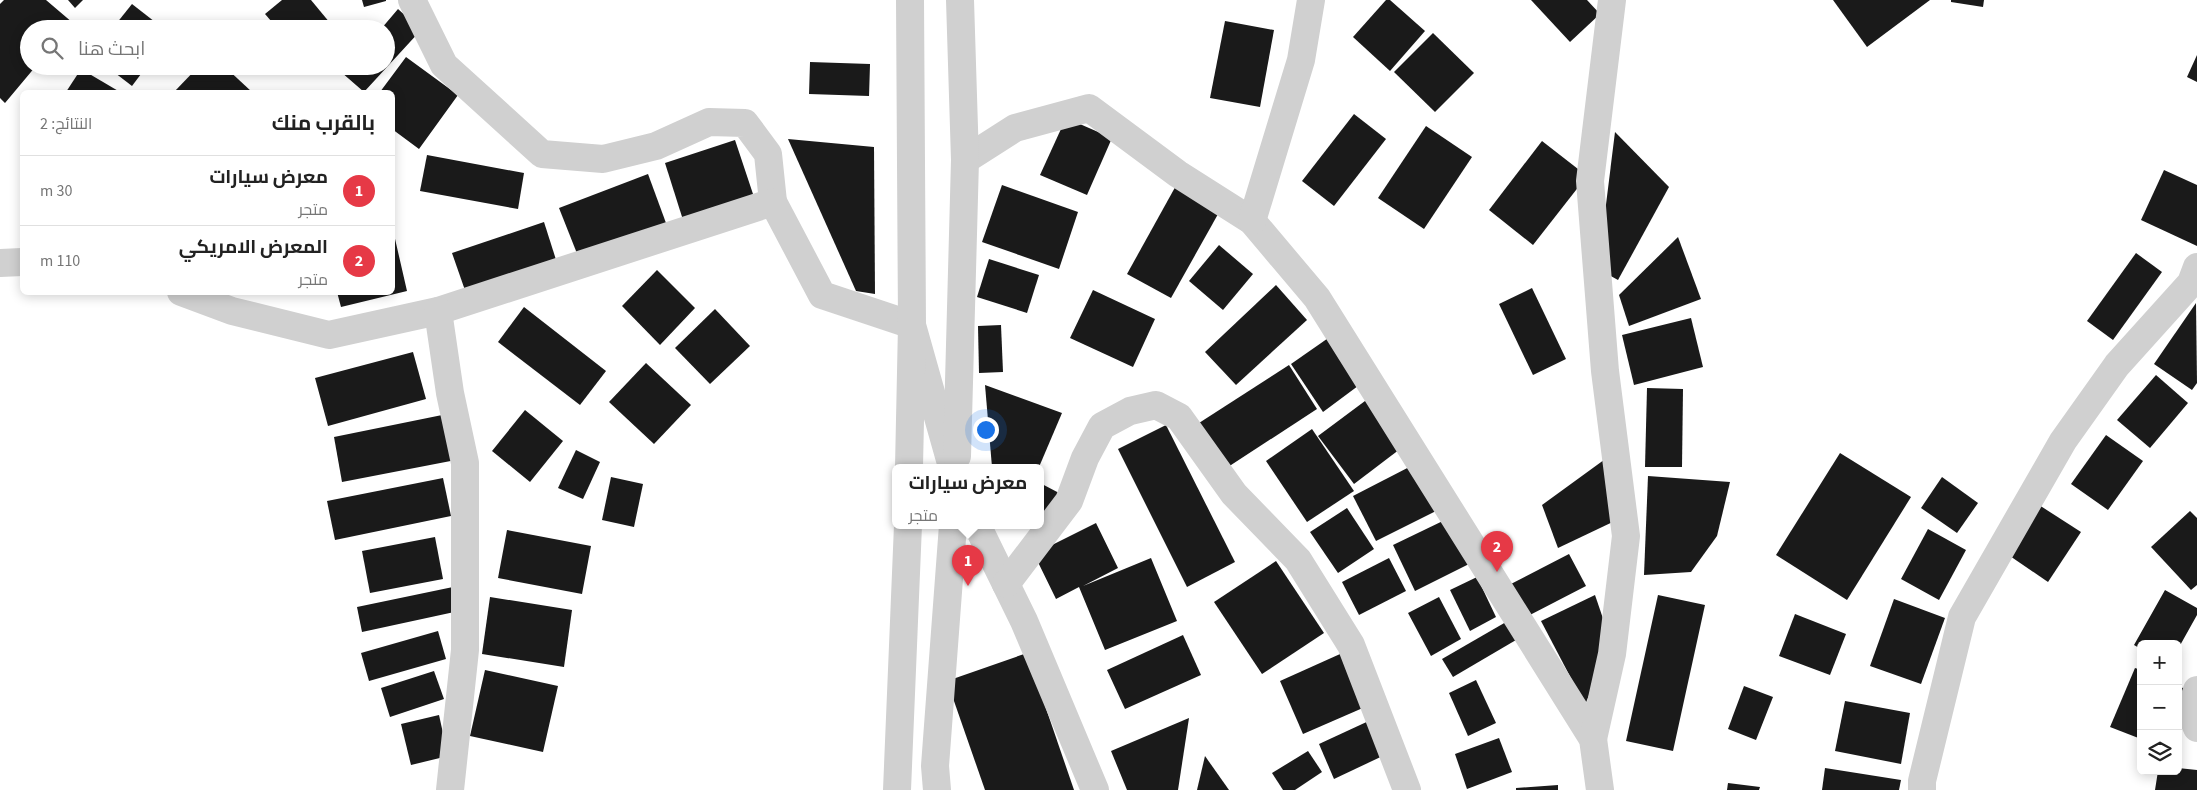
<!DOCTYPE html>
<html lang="ar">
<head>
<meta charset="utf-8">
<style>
  body { margin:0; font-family:"Source Sans 3",Cairo,sans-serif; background:#f6f6f6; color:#222; direction:rtl }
  .controls { position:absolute; right:15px; bottom:15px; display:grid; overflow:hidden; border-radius:8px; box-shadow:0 2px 12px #0003 }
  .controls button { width:45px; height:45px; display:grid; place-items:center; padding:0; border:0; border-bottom:1px solid #e0e0e0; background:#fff; color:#222; font:25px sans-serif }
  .you { position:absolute; left:985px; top:429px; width:18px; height:18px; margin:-12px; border:4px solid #fff; border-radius:50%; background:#1a73e8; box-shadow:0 0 0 8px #1a73e833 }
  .badge { display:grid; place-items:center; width:32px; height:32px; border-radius:50%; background:#e63946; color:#fff; font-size:16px; font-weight:700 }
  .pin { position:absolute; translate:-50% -41px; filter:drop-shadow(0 1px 2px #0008) }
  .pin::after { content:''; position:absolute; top:26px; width:18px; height:15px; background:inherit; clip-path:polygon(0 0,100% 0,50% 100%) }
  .popup { position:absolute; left:892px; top:464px; width:152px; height:65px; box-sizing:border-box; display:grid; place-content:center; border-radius:8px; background:#fff; filter:drop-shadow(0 1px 4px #0005); font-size:16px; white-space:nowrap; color:#767676 }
  .popup b { font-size:19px; color:#222 }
  .popup::after { content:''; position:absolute; left:50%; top:100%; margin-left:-10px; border:10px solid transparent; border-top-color:#fff }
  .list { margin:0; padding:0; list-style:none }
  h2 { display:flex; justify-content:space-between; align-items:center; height:65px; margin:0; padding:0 20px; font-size:21px }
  h2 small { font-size:16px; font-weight:400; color:#767676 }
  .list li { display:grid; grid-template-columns:32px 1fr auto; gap:15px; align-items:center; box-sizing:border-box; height:70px; padding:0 20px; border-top:1px solid #e0e0e0 }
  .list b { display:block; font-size:19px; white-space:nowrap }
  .list p { margin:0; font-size:16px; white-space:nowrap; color:#767676 }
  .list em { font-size:16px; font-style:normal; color:#767676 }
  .icon { flex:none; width:28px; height:28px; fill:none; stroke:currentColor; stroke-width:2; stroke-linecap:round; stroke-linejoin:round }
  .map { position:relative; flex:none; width:2197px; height:790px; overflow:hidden; direction:ltr }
  .search { position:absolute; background:#fff; box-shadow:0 2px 12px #0003; left:20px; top:20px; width:375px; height:55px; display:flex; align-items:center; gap:12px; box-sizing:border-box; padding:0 18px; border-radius:28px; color:#767676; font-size:19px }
  .panel { position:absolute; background:#fff; box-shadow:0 2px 12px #0003; left:20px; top:90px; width:375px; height:205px; border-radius:8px; direction:rtl }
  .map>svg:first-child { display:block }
</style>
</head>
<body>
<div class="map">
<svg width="2197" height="790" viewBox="0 0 2197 790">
  <rect width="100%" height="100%" fill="#fff"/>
  <g fill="#1a1a1a">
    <polygon points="4,0 46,0 73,23 68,29 29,29 29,66 36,66 5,103 0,98 0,4"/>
    <polygon points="68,0 83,0 75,8"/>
    <polygon points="282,0 311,0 335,29 278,29 265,14"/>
    <polygon points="362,0 386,0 386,1 364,7"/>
    <polygon points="1386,0 1390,0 1425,31 1390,71 1353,37"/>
    <polygon points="1531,0 1587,0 1600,14 1570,42"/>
    <polygon points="1833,0 1930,0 1867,47"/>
    <polygon points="1951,0 1984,0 1983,7 1951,2"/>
    <polygon points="132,4 164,29 112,29"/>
    <polygon points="398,9 421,30 364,92 341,72 347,66 386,66 386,29 381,29"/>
    <polygon points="1225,21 1274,30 1260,107 1210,98"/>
    <polygon points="1433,33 1474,73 1435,112 1394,72"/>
    <polygon points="2197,55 2197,82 2187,77"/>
    <polygon points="406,57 458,95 419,149 392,129 392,92 380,92"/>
    <polygon points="810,62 870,64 869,96 809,94"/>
    <polygon points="106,66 147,66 132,86"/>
    <polygon points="199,66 224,66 252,92 174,92"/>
    <polygon points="81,69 120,92 66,92"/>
    <polygon points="1354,114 1386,139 1334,206 1302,181"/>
    <polygon points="1066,118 1112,138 1087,195 1040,175"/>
    <polygon points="1426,126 1472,157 1424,229 1378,198"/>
    <polygon points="1615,132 1669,187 1618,280 1598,269"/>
    <polygon points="788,139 874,147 875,294 856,291"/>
    <polygon points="735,140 754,197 683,220 665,163"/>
    <polygon points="1542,141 1587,176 1533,245 1489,210"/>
    <polygon points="427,155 524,173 518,209 420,191"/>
    <polygon points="2164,170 2197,185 2197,246 2141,220"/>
    <polygon points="648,174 666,223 578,256 559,208"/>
    <polygon points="1178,182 1222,207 1171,298 1127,274"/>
    <polygon points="1002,185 1078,212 1059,269 982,242"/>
    <polygon points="544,222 558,266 467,296 452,253"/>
    <polygon points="393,230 407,291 341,307 337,292 392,292"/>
    <polygon points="1678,237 1701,299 1629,326 1619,295"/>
    <polygon points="1219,245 1253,274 1223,310 1189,281"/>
    <polygon points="2136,253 2162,272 2113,340 2087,321"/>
    <polygon points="989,259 1039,275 1027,313 977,297"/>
    <polygon points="657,270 695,308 660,345 622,306"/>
    <polygon points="1276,285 1307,320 1236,385 1205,352"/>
    <polygon points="1532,288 1566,359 1533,375 1499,304"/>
    <polygon points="1093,290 1155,319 1133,367 1070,338"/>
    <polygon points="2196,303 2197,383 2192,390 2154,364"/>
    <polygon points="524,307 606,371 580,405 498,342"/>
    <polygon points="715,309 750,346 710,384 675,348"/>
    <polygon points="1691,318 1703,367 1634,385 1622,335"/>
    <polygon points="1001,325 1003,372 979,373 978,326"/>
    <polygon points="1334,334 1366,380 1323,412 1291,364"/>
    <polygon points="413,352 426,399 328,426 315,378"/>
    <polygon points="646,363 691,405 654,444 609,402"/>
    <polygon points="1289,365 1317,409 1228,467 1199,423"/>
    <polygon points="2156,375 2188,403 2150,448 2117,420"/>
    <polygon points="985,385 1062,413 1039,467 992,467"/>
    <polygon points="1647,388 1683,389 1682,467 1645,467"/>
    <polygon points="1369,398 1404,446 1354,484 1318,436"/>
    <polygon points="525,410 563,441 530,482 492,451"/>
    <polygon points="452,413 461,459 342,482 334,437"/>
    <polygon points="1166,425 1235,562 1187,587 1118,449"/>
    <polygon points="1312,429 1354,491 1307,522 1266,461"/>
    <polygon points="2106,435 2143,461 2108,510 2071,484"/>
    <polygon points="576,450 600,462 583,499 558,488"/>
    <polygon points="1840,453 1911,497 1847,600 1776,555"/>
    <polygon points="1608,457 1619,519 1558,548 1542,505"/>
    <polygon points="1417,463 1440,509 1376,541 1353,496"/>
    <polygon points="1648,476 1730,482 1717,536 1691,572 1644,575"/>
    <polygon points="611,477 643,484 634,527 602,520"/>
    <polygon points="1942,477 1978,503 1957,533 1921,508"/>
    <polygon points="443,478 451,516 335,540 327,501"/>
    <polygon points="1040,483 1061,494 1041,531 1029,525 1040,525"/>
    <polygon points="2039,505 2081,532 2048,582 2007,554"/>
    <polygon points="1347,508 1374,549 1338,573 1310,532"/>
    <polygon points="2190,511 2197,518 2197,585 2191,590 2151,547"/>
    <polygon points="1449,518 1471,563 1415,591 1393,545"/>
    <polygon points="1096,523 1118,568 1083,586 1151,558 1177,621 1105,650 1079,587 1056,599 1034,554"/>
    <polygon points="1928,529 1966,550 1939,600 1901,579"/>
    <polygon points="507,530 591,546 582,594 498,578"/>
    <polygon points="435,537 443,579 370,593 362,551"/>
    <polygon points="1569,554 1586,586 1526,617 1509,585"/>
    <polygon points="1389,558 1406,591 1359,615 1342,582"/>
    <polygon points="1276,561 1324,633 1262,674 1214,602"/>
    <polygon points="1477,577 1496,617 1470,631 1450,590"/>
    <polygon points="453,587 459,611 362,632 357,607"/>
    <polygon points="2165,590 2197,608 2197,615 2178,649 2178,644 2141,644 2141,649 2134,645"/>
    <polygon points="1595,595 1611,642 1585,705 1541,621"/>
    <polygon points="1658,595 1705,605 1673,751 1626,741"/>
    <polygon points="490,597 572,610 564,667 482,654"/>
    <polygon points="1439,597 1461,639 1431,656 1408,613"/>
    <polygon points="1894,599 1945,618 1921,684 1870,666"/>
    <polygon points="1795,614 1846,634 1830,675 1779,656"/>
    <polygon points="1506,622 1516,640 1453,677 1442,659"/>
    <polygon points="438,631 446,659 369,681 361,653"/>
    <polygon points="1183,635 1201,675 1125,709 1107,670"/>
    <polygon points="1349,650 1372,704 1303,734 1280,681"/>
    <polygon points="1027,653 1074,790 985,790 947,681"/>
    <polygon points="2135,668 2141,670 2141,739 2110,727"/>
    <polygon points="485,670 558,686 543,752 470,736"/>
    <polygon points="434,671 444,699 390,717 381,688"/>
    <polygon points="1476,680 1496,723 1468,736 1449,693"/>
    <polygon points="1744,686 1773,697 1756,740 1728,729"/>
    <polygon points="2178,686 2188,690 2178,715"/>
    <polygon points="1845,701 1910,713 1901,764 1835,751"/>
    <polygon points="439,715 448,756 411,765 401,724"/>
    <polygon points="1189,718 1178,790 1127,790 1111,751"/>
    <polygon points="1373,719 1389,753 1334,779 1319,744"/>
    <polygon points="1499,738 1512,772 1467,789 1455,754"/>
    <polygon points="1308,751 1322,772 1295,790 1283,790 1272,773"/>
    <polygon points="1205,756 1229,790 1197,790"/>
    <polygon points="1825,768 1901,780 1899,790 1822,790"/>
    <polygon points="2178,768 2197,770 2197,790 2155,790 2158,771 2178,771"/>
    <polygon points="1728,783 1760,787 1759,790 1727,790"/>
    <polygon points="1558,785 1558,790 1516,790 1516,788"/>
  </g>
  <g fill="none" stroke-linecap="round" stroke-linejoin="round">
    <g stroke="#d0d0d0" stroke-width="28">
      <polyline points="412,0 444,65 542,154 603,159 656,146 709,122 745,123 768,154 773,202"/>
      <polyline points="965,160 1015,128 1089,108 1178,174 1252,221 1317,298 1593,739 1600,790"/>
      <polyline points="1252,221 1301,60 1311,0"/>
      <polyline points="0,263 22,262"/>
      <polyline points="181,292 232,311 329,335 438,311 773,202 822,295 912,325 952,467"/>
      <polyline points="438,311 450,393 465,463 465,650 450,790"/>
      <polyline points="957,456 965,160 960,0"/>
      <polyline points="909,467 912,325 910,0"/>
      <polyline points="977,525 1024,621 1095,790"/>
      <polyline points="1006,584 1069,501 1085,458 1102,426 1130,411 1156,405 1179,417 1234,494 1298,560 1351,645 1407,790"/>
      <polyline points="2197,690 2190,712 2197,728"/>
      <polyline points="1593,739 1612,654 1626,536 1605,371 1590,181 1612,0"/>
      <polyline points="897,790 908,525"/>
      <polyline points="937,790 935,766 953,525"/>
      <polyline points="1922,790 1922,781 1962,617 2063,441 2117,365 2191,283 2197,267"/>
    </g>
  </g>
</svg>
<div class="controls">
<button>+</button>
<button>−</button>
<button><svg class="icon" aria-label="layers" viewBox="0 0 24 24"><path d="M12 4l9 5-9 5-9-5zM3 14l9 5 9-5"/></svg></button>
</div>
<div class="you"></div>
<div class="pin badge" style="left:968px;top:586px">1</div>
<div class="popup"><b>معرض سيارات</b>متجر</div>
<div class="pin badge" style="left:1497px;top:572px">2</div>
<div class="search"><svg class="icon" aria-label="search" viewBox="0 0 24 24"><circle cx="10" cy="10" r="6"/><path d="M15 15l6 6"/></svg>ابحث هنا</div>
<section class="panel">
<h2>بالقرب منك<small>النتائج: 2</small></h2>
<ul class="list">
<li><span class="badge">1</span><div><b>معرض سيارات</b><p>متجر</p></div><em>30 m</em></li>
<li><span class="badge">2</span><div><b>المعرض الامريكي</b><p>متجر</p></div><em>110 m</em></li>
</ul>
</section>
</div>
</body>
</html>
